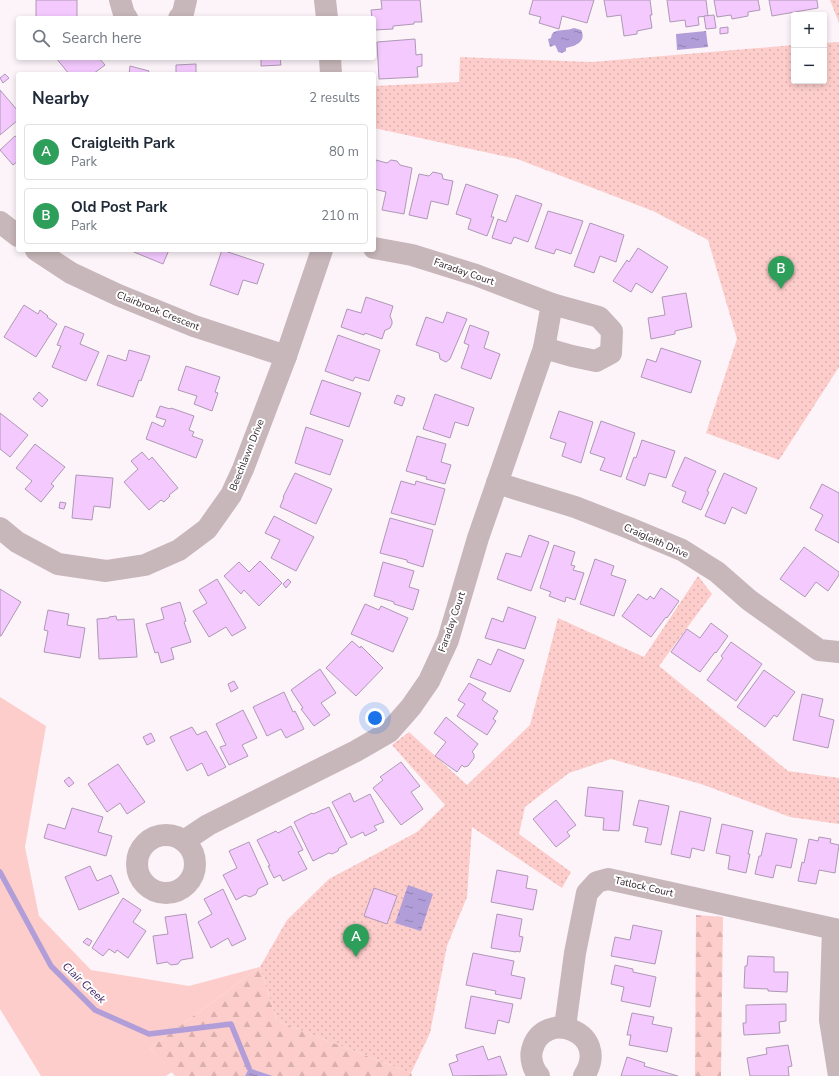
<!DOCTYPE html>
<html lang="en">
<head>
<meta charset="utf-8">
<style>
  body { margin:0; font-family:"Nunito Sans",sans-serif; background:#f2f2f3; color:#1f2937 }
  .controls { position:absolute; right:12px; top:12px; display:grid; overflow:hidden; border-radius:4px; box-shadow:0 2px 6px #0003 }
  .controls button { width:36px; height:36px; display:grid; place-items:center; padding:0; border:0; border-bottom:1px solid #e0e1e3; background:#fff; color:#1f2937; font:20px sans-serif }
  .you { position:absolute; left:375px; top:718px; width:14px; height:14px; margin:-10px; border:3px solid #fff; border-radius:50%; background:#1a73e8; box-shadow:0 0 0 6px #1a73e833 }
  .badge { display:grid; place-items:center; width:26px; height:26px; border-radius:50%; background:#2563eb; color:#fff; font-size:13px; font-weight:700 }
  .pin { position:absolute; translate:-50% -33px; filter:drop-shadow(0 1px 2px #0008) }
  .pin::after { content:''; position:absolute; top:21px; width:14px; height:12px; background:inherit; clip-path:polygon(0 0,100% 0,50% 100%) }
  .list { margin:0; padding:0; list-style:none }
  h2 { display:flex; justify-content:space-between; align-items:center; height:52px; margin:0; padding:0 16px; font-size:17px }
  h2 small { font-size:13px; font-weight:400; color:#747a83 }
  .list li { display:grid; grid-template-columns:26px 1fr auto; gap:12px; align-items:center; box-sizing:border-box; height:56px; margin:0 8px 8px; padding:0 8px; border:1px solid #e0e1e3; border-radius:4px }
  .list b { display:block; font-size:15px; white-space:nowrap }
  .list p { margin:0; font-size:13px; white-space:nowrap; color:#747a83 }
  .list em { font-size:13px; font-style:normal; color:#747a83 }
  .icon { flex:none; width:22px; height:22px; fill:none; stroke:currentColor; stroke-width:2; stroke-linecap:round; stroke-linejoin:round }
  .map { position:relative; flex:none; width:839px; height:1076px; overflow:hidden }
  .search { position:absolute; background:#fff; box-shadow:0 2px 6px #0003; left:16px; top:16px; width:360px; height:44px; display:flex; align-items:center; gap:10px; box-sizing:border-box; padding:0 14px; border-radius:4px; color:#747a83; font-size:15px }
  .panel { position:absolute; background:#fff; box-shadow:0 2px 6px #0003; left:16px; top:72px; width:360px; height:180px; border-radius:4px }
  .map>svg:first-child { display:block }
</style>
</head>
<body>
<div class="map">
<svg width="839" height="1076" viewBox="0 0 839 1076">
  <defs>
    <pattern id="forest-firs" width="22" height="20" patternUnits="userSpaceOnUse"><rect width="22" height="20" fill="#fdcdcb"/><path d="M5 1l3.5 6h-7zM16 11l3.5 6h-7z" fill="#d9b0ae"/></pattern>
    <pattern id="park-dots" width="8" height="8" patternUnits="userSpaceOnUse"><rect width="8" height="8" fill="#fdcdcb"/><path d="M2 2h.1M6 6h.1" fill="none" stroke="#d9b0ae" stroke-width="1.8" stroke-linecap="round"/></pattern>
    <pattern id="water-ripples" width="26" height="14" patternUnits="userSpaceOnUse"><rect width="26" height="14" fill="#b19ed9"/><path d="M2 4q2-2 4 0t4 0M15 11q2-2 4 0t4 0" fill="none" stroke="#9080b0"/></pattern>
  </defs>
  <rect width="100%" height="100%" fill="#fcf4f9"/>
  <polygon fill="#fdcdcb" points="0,697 46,726 25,847 39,916 91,970 189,986 260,967 150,1048 172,1072 166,1076 41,1076 0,1009"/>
  <g fill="url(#forest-firs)">
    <polygon points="696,915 723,917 721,1076 695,1076"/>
    <polygon points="260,967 277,1021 411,1073 412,1076 273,1076 249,1068 245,1076 175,1076 150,1048"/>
  </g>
  <g fill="url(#park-dots)">
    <polygon points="830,0 839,0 839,23"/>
    <polygon points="839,42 839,367 779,460 706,433 737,339 708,240 653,211 517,159 374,128 374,86 459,82 460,57 592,62 794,45 794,81 824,81 824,43"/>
    <polygon points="698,576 712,594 659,666 788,771 839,778 839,824 790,817 701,784 611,759 569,773 525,807 519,834 571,872 562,888 472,827 467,897 447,946 430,1033 411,1073 277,1021 260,967 287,920 329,879 417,832 445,805 392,745 409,732 467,785 530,725 558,618 644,657"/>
  </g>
  <g fill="url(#water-ripples)">
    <path d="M574 28 581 30C587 41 576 46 566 48V51L562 53 558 52 557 49 555 45 550 47 548 39 551 38C552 30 557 31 564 30 567 30 571 29 574 28Z"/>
    <polygon points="706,31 708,47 677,50 676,34"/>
    <polygon points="408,885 433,894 421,931 395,923"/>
    <polygon points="249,1068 273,1076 245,1076"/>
  </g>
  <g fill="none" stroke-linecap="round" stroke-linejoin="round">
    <polyline stroke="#b19ed9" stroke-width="5.5" points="0,872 51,966 95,1010 149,1034 231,1024 249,1068"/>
  </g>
  <g fill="#f3c9fe" stroke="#af98b5">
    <rect x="36" y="0" width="41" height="18"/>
    <polygon points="381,0 420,0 422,22 414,22 414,24 393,26 393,29 374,30 374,18 372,18 371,10 382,9"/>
    <polygon points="533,0 594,0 587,23 562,16 559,29 539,23 541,17 529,14"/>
    <polygon points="604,0 650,0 652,15 650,15 652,28 637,31 637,34 624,36 621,15 607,17"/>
    <polygon points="667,0 706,0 708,16 698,17 699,25 686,27 685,20 670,22"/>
    <polygon points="714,0 758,0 760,10 748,12 748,16 732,19 731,15 717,17"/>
    <polygon points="769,0 817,0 818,8 772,16"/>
    <polygon points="714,15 716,28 706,29 704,16"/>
    <polygon points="728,27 728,33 720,34 720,28"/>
    <polygon points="415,39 416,55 422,54 422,66 417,67 418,77 379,79 377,42"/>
    <polygon points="56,58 99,58 105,65 93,74 69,74"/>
    <polygon points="261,58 280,58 281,65 261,66"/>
    <polygon points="196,64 196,74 176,74 176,65"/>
    <polygon points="130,66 149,71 148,74 129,74"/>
    <polygon points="5,74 9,78 3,83 0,78"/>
    <polygon points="0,90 18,111 18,120 0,135"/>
    <polygon points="15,136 18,138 18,161 13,165 0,150"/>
    <polygon points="376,160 387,163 391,160 397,161 400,165 412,168 404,214 382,210 386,192 374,189 374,171"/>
    <polygon points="433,172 442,174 443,179 453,181 448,205 431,201 427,219 409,215 419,174 429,176"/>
    <polygon points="466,184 498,195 491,217 494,217 487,236 468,229 471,219 456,214"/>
    <polygon points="516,195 542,204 528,242 514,237 511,244 492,238 498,219 506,222"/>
    <polygon points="548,211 583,221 571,254 556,249 554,254 535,248"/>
    <polygon points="590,223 624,235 616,262 600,256 594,273 574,266"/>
    <polygon points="638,248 668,267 652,293 636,283 631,292 613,281 627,260 629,262"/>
    <polygon points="129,250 169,250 163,264"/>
    <polygon points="222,250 264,264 257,284 243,280 238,295 210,285"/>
    <polygon points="686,293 692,327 675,331 675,334 651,339 648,318 665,315 662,297"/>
    <polygon points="366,297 393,306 390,316 392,321 392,324 390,328 386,330 385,330 382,339 365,333 364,335 341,327 347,309 361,313"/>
    <polygon points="24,305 38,314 40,310 48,316 47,317 57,324 36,357 4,337"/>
    <polygon points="447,312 467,319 450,359 446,362 440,359 439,353 416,345 426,317 443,323"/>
    <polygon points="470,325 489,332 484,348 500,354 491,379 461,368 469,345 464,343"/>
    <polygon points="65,326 84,334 80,344 99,352 86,381 52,367 61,346 57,345"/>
    <polygon points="338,335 380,350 369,381 355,377 353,381 325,371"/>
    <polygon points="661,348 701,361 691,393 641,377 647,359 656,362"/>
    <polygon points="129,350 150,356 141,381 139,380 133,397 97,385 108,355 126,361"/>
    <polygon points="186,366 220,377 215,392 218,393 212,411 194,404 197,396 178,390"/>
    <polygon points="322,380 361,393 349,427 310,414"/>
    <polygon points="39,392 48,400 42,407 33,399"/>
    <polygon points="435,394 474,408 468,426 455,422 450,438 423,429"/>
    <polygon points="397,395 405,398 402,406 394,403"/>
    <polygon points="160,406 170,409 171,408 194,416 189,430 194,432 192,436 203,440 196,458 146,439 152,422 163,427 166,420 156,417"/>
    <polygon points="559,411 593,422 581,463 562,456 566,443 550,438"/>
    <polygon points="0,413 28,435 10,457 0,449"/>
    <polygon points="601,421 635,433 621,477 600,470 605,458 590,453"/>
    <polygon points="306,427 343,440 330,475 295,463"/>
    <polygon points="417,436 446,444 441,462 451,465 445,484 426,479 427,477 406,471"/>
    <polygon points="642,440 675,451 666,478 649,473 645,486 626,479 634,457 636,458"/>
    <polygon points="35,444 65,467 51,484 54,486 41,502 25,489 32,481 16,468"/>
    <polygon points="142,452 149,460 152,457 178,488 169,495 170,496 164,502 161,500 149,510 124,482 138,469 131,461"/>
    <polygon points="685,457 716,471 707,491 709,492 701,510 682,502 686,492 672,486"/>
    <polygon points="295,473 332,489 316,524 280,507 284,497 283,497"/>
    <polygon points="724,473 757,488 746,514 732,507 725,524 705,516"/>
    <polygon points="76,475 113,478 110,508 94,506 92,520 72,518"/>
    <polygon points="401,481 415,485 416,481 445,489 435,525 391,513"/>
    <polygon points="822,484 839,493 839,543 815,530 823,515 810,508"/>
    <polygon points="60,502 66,503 64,509 59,508"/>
    <polygon points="274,516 314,537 296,571 271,558 280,540 265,533"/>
    <polygon points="390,518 433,530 423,567 407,562 407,560 380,553"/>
    <polygon points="529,535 549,542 531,591 497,579 506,553 521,557"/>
    <polygon points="554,545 575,552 571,565 575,566 573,570 584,573 575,600 566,597 565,602 549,596 551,592 540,588"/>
    <polygon points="804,547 839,572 839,575 828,591 816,582 805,597 780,579"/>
    <polygon points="595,559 614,566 611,575 626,580 614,616 580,604"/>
    <polygon points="260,561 282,583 259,606 244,590 241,594 224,576 239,562 249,572"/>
    <polygon points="383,562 414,571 409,587 419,590 413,610 394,604 394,602 374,596"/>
    <polygon points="217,579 246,628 232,636 226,627 209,637 193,611 207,603 199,590"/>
    <polygon points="288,579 291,582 286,588 283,584"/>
    <polygon points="661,588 679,601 667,618 666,617 651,637 622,616 638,594 647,600 650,596 654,599"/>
    <polygon points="0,589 21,602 1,636 0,636"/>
    <polygon points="180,602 186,621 184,622 191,642 171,648 174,659 161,663 158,652 155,653 146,624 164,619 161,608"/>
    <polygon points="365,604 379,610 381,606 408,618 393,652 351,634"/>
    <polygon points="508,607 536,617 525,649 485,638 492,618 503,622"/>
    <polygon points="48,610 69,614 67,625 85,628 80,658 44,652 48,631 44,630"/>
    <polygon points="116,616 117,620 134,619 137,657 99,659 97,619 109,618 109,617"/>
    <polygon points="711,623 728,636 716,653 715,652 700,672 671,652 687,629 700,638"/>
    <polygon points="352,641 360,648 361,646 383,668 356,696 326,668"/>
    <polygon points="731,642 762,664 736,701 707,680 723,658 721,656"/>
    <polygon points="498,649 524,660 510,692 470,677 478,659 491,665"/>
    <polygon points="320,669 336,693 321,703 330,715 314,726 301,709 303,708 291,690"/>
    <polygon points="764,670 795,692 777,717 774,715 765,727 737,707"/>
    <polygon points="234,681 238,688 231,692 228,684"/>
    <polygon points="469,683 486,693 482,700 498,711 493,719 496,721 487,735 457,716 465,704 458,700"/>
    <polygon points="284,692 293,712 295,711 304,729 286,738 281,729 267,736 253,707"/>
    <polygon points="802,694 823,699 819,716 834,720 828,748 793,740"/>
    <polygon points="243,710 257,738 242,745 248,756 229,765 220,747 226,745 216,724"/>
    <polygon points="446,717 478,744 472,752 474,754 474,758 468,766 464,767 462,765 457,772 435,756 446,742 434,733"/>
    <polygon points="192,727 197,735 206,731 226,767 208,776 202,763 187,771 170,737"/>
    <polygon points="151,733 155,741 147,745 143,737"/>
    <polygon points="401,762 420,786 411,792 423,809 401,825 373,788 383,780 380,777"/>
    <polygon points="118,764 145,802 127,814 120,803 107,812 88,784"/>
    <polygon points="69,777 74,783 69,787 64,781"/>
    <polygon points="588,787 623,791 619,831 603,830 604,818 585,816"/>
    <polygon points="350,793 354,802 370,794 384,822 374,826 377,830 365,836 363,832 351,838 332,802"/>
    <polygon points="556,800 576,825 567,832 570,836 556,847 533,819"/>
    <polygon points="639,800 669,806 661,845 645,842 648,828 633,825"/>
    <polygon points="329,807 347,844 339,848 338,851 332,854 329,853 313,861 294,822 312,813 313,814"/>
    <polygon points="72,808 103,817 98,832 112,836 106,856 44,838 48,824 65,829"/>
    <polygon points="680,811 711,818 704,851 692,848 690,858 671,854"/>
    <polygon points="722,824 753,831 748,854 750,854 746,873 728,869 730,856 716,853"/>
    <polygon points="291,826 303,850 298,852 307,869 283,881 280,875 274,878 268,866 270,866 257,840 276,831 278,833"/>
    <polygon points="766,833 797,839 791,868 776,865 773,878 755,874 759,856 761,856"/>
    <polygon points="819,837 831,839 830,843 839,845 835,873 819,870 816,884 798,881 802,862 804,863 809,839 818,841"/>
    <polygon points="249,842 268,884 258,889 256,894 250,897 245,895 236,900 223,875 237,868 229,851"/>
    <polygon points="90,866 97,881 111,875 119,893 79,910 65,877"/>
    <polygon points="497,870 528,876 526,888 537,890 533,910 491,902"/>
    <polygon points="374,888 397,896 387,924 364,916"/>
    <polygon points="223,889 246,939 232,946 228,938 211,948 198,922 212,914 204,899"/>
    <polygon points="123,898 141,910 133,922 146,931 128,958 117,950 115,953 109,949 103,956 92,948"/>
    <polygon points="186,914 193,958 181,960 178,964 171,965 167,962 157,964 153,936 168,934 165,917"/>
    <polygon points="497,914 522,919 519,936 523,937 520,952 516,951 516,952 491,948"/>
    <polygon points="633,925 662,931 655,964 611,956 615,937 630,940"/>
    <polygon points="87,938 92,941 89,946 83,942"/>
    <polygon points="473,953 514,961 511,975 525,978 521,999 495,994 496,991 466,985"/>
    <polygon points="748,956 774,957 774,972 788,972 787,992 768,991 768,989 744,988 745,966 747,966"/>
    <polygon points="615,965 633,969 633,972 656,977 650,1007 621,1001 624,987 611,984"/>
    <polygon points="471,996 513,1004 509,1023 498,1020 495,1034 465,1028"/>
    <polygon points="786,1004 786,1021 779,1022 780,1033 744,1035 743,1023 746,1023 746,1005"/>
    <polygon points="632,1013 654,1017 652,1024 672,1028 667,1052 629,1045 631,1035 627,1035"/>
    <polygon points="788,1045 792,1066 788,1067 789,1076 750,1076 747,1058 767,1054 766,1048"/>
    <polygon points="483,1046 488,1060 500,1056 507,1075 453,1076 449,1064 458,1061 456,1055"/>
    <polygon points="627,1057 645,1063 644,1066 678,1076 621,1076"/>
  </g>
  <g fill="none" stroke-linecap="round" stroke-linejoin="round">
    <g stroke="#c7b6ba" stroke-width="22">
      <polyline points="120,0 124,14 127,18"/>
      <polyline points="325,0 327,18"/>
      <polyline points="179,18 183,13 186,0"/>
      <polyline points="330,58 331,74"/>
      <polyline points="0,222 18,236"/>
      <polyline points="374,248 412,255 476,275 552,304 599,317 612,331 611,353 596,361 572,356 544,348"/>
      <polyline points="36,250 71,273 118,295 194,326 286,356"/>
      <polyline points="497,483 575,507 629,528 682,550 717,572 749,600 819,650 839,652"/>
      <polyline points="0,528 17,542 58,564 106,571 145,565 179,550 207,529 231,495 243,469 286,356 322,250"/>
      <circle cx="166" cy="864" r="29"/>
      <polyline points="184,841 208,825 356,751 389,732 411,707 429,681 448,640 478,538 544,348 552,304"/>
      <polyline points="833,929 830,1020 839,1076"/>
      <polyline points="565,1027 575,953 587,893 597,882 608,879 839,930"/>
      <path d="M539 1076C533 1069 530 1059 532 1050 543 1007 612 1032 584 1076"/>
    </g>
  </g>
  <g text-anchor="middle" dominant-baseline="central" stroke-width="4" stroke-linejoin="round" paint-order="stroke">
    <g font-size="10" fill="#2b1f27" stroke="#fff">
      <text transform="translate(464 272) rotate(19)">Faraday Court</text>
      <text transform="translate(158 311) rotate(22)">Clairbrook Crescent</text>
      <text transform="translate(247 455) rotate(-68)">Beechlawn Drive</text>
      <text transform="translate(656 541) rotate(24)">Craigleith Drive</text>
      <text transform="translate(452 622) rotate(-71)">Faraday Court</text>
      <text transform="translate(644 887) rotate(13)">Tatlock Court</text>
    </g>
    <g font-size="11" font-style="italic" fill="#3a1d62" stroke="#fff">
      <text transform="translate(84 983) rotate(43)">Clair Creek</text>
    </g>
  </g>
</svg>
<div class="controls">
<button>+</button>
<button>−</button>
</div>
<div class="you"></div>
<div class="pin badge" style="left:356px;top:957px;background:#2e9e5b">A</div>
<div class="pin badge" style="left:781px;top:289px;background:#2e9e5b">B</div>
<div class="search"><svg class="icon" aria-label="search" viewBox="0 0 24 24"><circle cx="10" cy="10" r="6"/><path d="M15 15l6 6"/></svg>Search here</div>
<section class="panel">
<h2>Nearby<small>2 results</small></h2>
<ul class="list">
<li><span class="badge" style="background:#2e9e5b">A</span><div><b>Craigleith Park</b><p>Park</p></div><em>80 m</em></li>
<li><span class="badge" style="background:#2e9e5b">B</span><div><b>Old Post Park</b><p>Park</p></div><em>210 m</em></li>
</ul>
</section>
</div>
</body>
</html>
